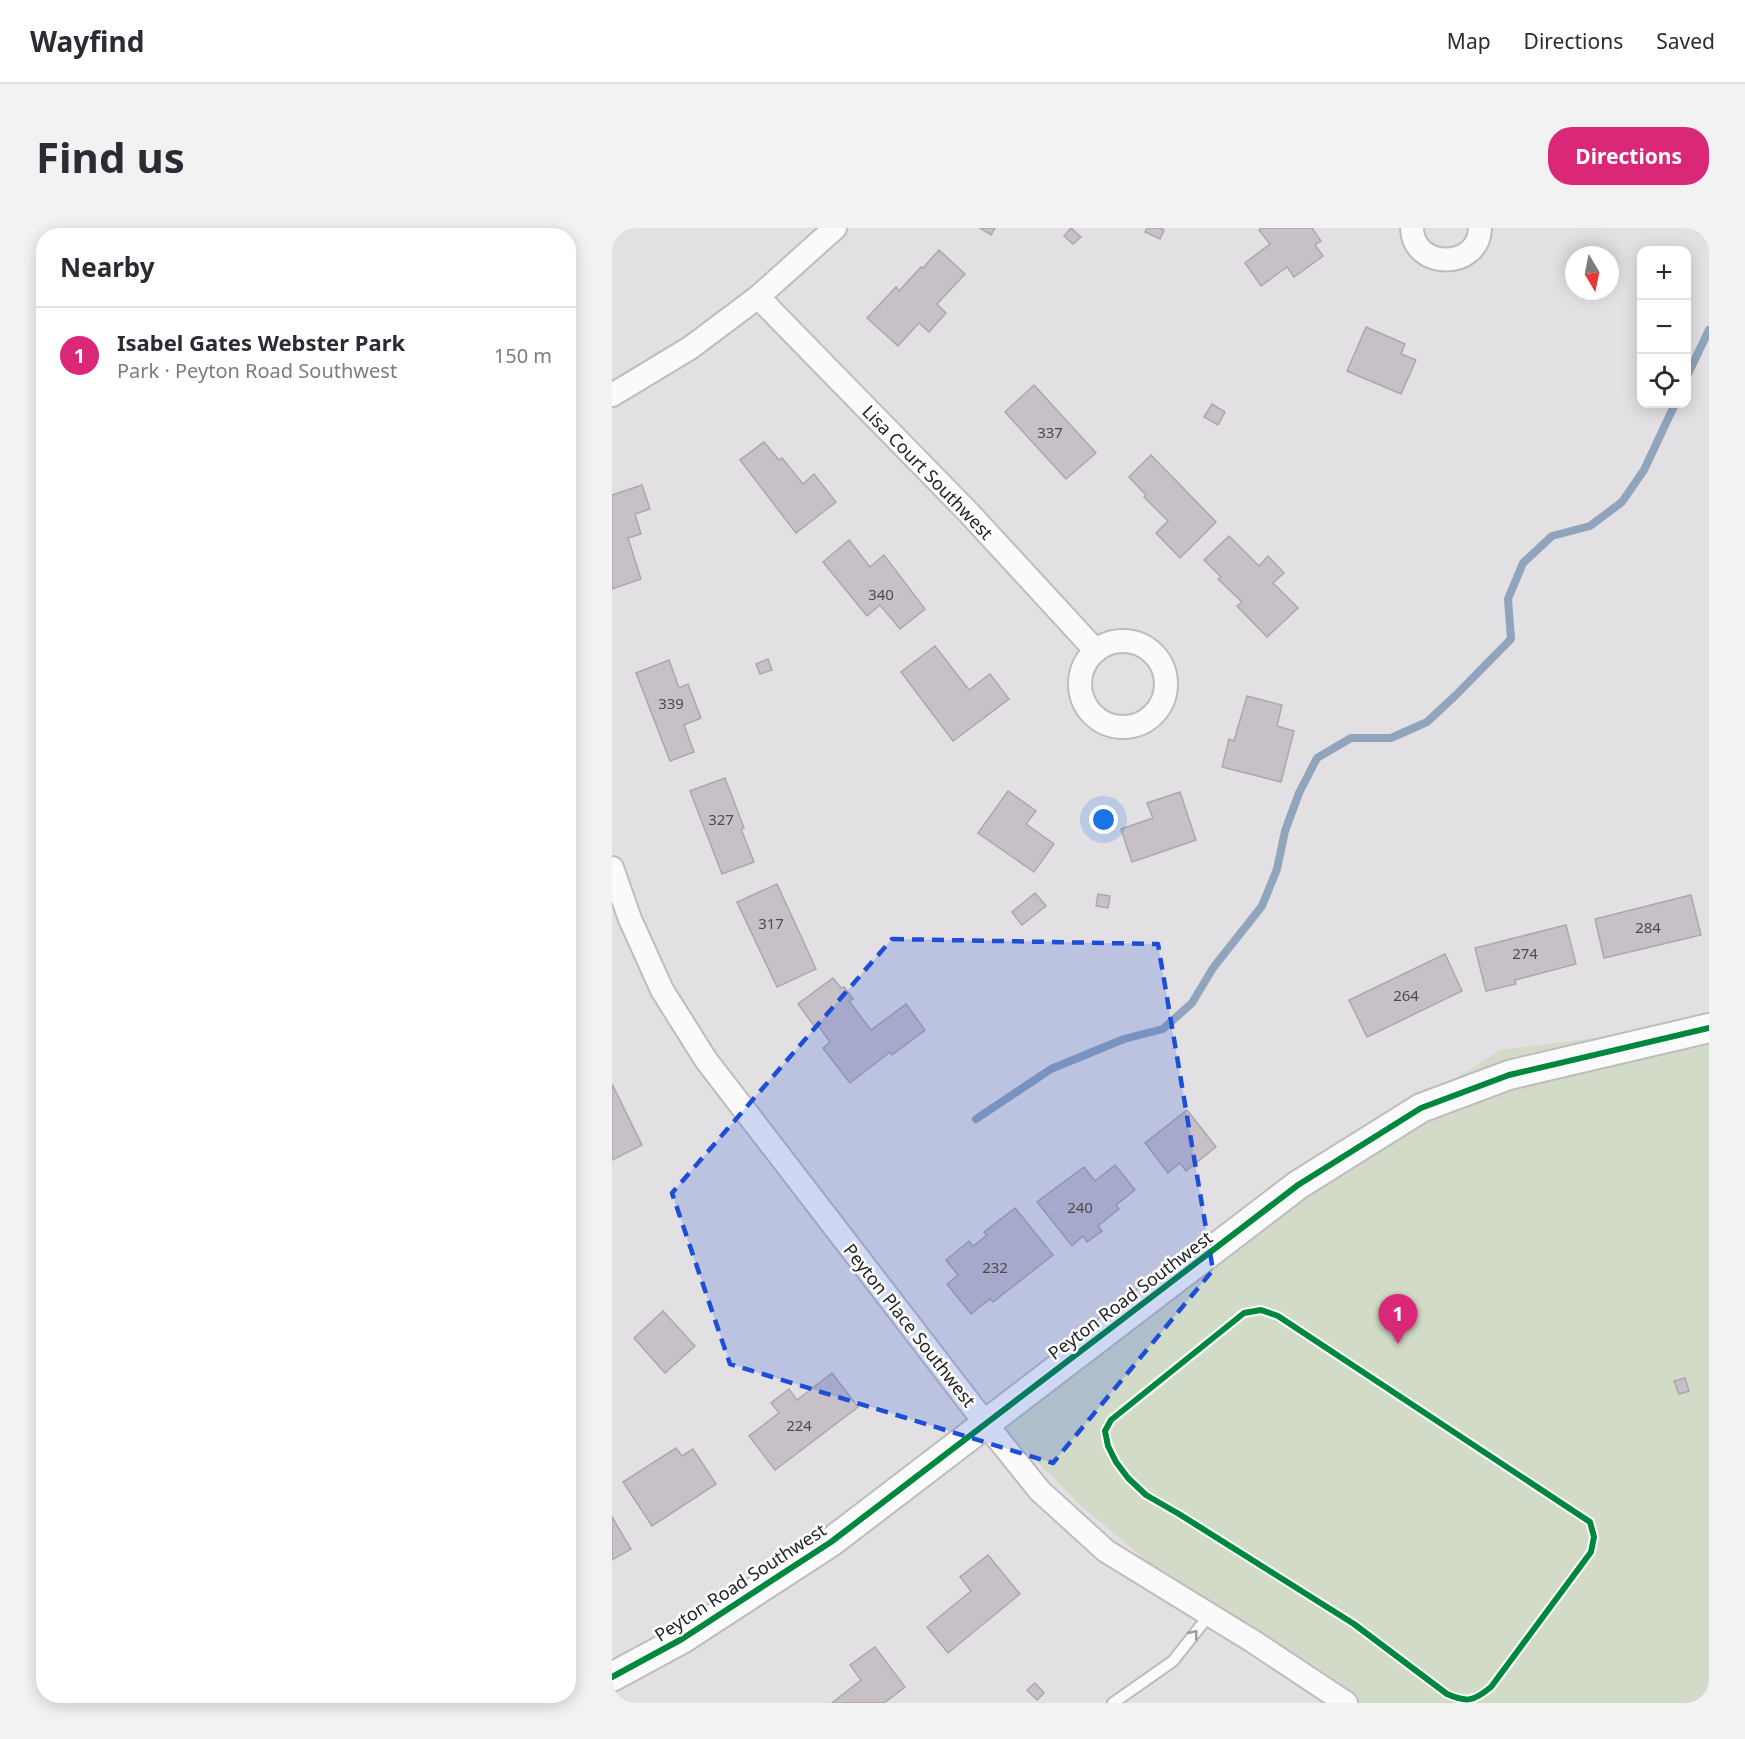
<!DOCTYPE html>
<html lang="en">
<head>
<meta charset="utf-8">
<style>
  body { margin:0; font-family:"Noto Sans",sans-serif; background:#f2f2f3; color:#2b2b33 }
  .controls { position:absolute; right:18px; top:18px; display:grid; overflow:hidden; border-radius:12px; box-shadow:0 3px 15px #0003 }
  .controls button { width:54px; height:54px; display:grid; place-items:center; padding:0; border:0; border-bottom:2px solid #e1e1e2; background:#fff; color:#2b2b33; font:30px sans-serif }
  .compass { position:absolute; left:953px; top:18px; width:54px; height:54px; border-radius:50%; background:#fff; box-shadow:0 3px 15px #0003; rotate:170deg }
  .you { position:absolute; left:492px; top:592px; width:21px; height:21px; margin:-15px; border:4px solid #fff; border-radius:50%; background:#1a73e8; box-shadow:0 0 0 9px #1a73e833 }
  .badge { display:grid; place-items:center; width:39px; height:39px; border-radius:50%; background:#db2777; color:#fff; font-size:20px; font-weight:700 }
  .pin { position:absolute; translate:-50% -50px; filter:drop-shadow(0 2px 3px #0008) }
  .pin::after { content:''; position:absolute; top:32px; width:21px; height:18px; background:inherit; clip-path:polygon(0 0,100% 0,50% 100%) }
  .list { margin:0; padding:0; list-style:none }
  h2 { display:flex; justify-content:space-between; align-items:center; height:78px; margin:0; padding:0 24px; font-size:26px }
  h2 small { font-size:20px; font-weight:400; color:#7c7c81 }
  .list li { display:grid; grid-template-columns:39px 1fr auto; gap:18px; align-items:center; box-sizing:border-box; height:96px; padding:0 24px; border-top:2px solid #e1e1e2 }
  .list b { display:block; font-size:22px; white-space:nowrap }
  .list p { margin:0; font-size:20px; white-space:nowrap; color:#7c7c81 }
  .list em { font-size:20px; font-style:normal; color:#7c7c81 }
  .icon { flex:none; width:33px; height:33px; fill:none; stroke:currentColor; stroke-width:2; stroke-linecap:round; stroke-linejoin:round }
  .map { position:relative; flex:none; width:1097px; height:1475px; overflow:hidden; border-radius:24px }
  header { display:flex; align-items:center; gap:36px; box-sizing:border-box; height:84px; padding:0 30px; background:#fff; border-bottom:2px solid #e1e1e2 }
  header strong { font-size:28px }
  nav { display:flex; gap:33px; margin-inline-start:auto; font-size:21px }
  .intro { display:flex; align-items:center; justify-content:space-between; box-sizing:border-box; height:144px; padding:0 36px }
  h1 { margin:0; font-size:42px }
  .button { padding:15px 27px; border-radius:24px; background:#db2777; color:#fff; font-size:21px; font-weight:700 }
  main { display:flex; gap:36px; padding:0 36px }
  aside { flex:1; background:#fff; border-radius:24px; box-shadow:0 3px 15px #0003 }
  .map>svg:first-child { display:block }
</style>
</head>
<body>
<header>
<strong>Wayfind</strong>
<nav><a>Map</a><a>Directions</a><a>Saved</a></nav>
</header>
<div class="intro"><h1>Find us</h1><a class="button">Directions</a></div>
<main>
<aside>
<h2>Nearby<small></small></h2>
<ul class="list">
<li><span class="badge">1</span><div><b>Isabel Gates Webster Park</b><p>Park · Peyton Road Southwest</p></div><em>150 m</em></li>
</ul>
</aside>
<div class="map">
<svg width="1097" height="1475" viewBox="0 0 1097 1475">
  <rect width="100%" height="100%" fill="#e3e0e3"/>
  <polygon fill="#d2dbc8" points="1097,796 1097,1475 735,1475 543,1340 469,1278 379,1187 724,928 888,822"/>
  <g fill="none" stroke-linecap="round" stroke-linejoin="round">
    <g stroke="#90a4bb" stroke-width="8">
      <polyline points="1074,150 1097,102"/>
      <polyline points="364,891 439,841 512,811 551,801 580,775 601,740 650,678 665,641 673,603 687,565 705,530 739,510 779,510 815,494 844,467 899,411 896,371 911,335 940,308 978,298 1010,274 1032,242 1063,176"/>
    </g>
  </g>
  <g fill="#c8c0c8" stroke="#aaa8aa" stroke-width="1.5">
    <polygon points="368,0 383,0 379,7"/>
    <polygon points="459,0 469,9 461,16 452,8"/>
    <polygon points="535,0 548,0 552,2 548,11 533,4"/>
    <polygon points="650,0 700,0 709,13 703,17 711,28 682,49 675,39 649,58 633,35 658,16 647,2"/>
    <polygon points="327,22 353,46 325,76 334,85 317,104 307,95 286,118 255,90 284,59 287,63 309,39 311,40"/>
    <polygon points="754,99 793,116 789,126 804,132 789,166 735,143"/>
    <polygon points="422,157 484,225 454,251 393,184"/>
    <polygon points="600,176 613,184 606,197 592,189"/>
    <polygon points="152,214 167,232 170,230 191,256 202,246 224,274 184,305 128,232"/>
    <polygon points="539,227 604,294 568,330 544,305 556,293 532,269 534,267 517,249"/>
    <polygon points="30,257 38,281 23,286 29,306 16,310 29,351 0,361 0,267"/>
    <polygon points="617,308 647,338 656,328 672,345 661,355 686,380 655,409 625,378 630,374 606,351 609,349 592,332"/>
    <polygon points="237,312 258,339 272,327 313,381 288,401 268,377 255,388 211,334"/>
    <polygon points="323,418 357,462 378,446 397,471 341,513 289,444"/>
    <polygon points="156,431 160,442 148,446 144,436"/>
    <polygon points="57,432 67,460 76,456 89,490 72,497 82,524 58,533 24,445"/>
    <polygon points="635,468 670,477 665,498 682,503 669,554 610,539 617,511 622,513"/>
    <polygon points="113,550 132,600 129,601 142,634 110,646 78,563"/>
    <polygon points="396,563 424,583 414,596 442,616 422,644 366,605"/>
    <polygon points="568,564 584,612 520,634 509,601 541,590 535,575"/>
    <polygon points="165,656 204,741 165,759 125,674"/>
    <polygon points="423,665 434,678 410,697 400,684"/>
    <polygon points="486,666 498,668 496,680 484,678"/>
    <polygon points="1079,667 1089,707 992,730 983,691"/>
    <polygon points="954,697 964,736 903,752 904,756 874,763 863,720"/>
    <polygon points="833,726 850,763 755,809 737,772"/>
    <polygon points="221,750 229,760 232,759 241,771 237,773 259,802 294,776 313,802 280,827 278,824 238,855 211,820 218,814 206,797 203,799 186,776"/>
    <polygon points="0,856 30,917 0,932"/>
    <polygon points="575,882 604,919 574,943 568,935 556,945 533,915"/>
    <polygon points="503,937 523,962 504,977 507,981 486,998 490,1003 475,1014 471,1008 460,1018 425,974 472,939 483,953"/>
    <polygon points="403,980 441,1027 381,1074 378,1071 359,1086 335,1056 346,1047 334,1032 357,1013 361,1018 375,1007 372,1004"/>
    <polygon points="51,1083 83,1118 53,1145 22,1110"/>
    <polygon points="220,1145 246,1179 163,1242 137,1208 167,1185 159,1175 177,1161 185,1172"/>
    <polygon points="1073,1150 1077,1163 1067,1166 1062,1153"/>
    <polygon points="64,1220 70,1228 81,1221 104,1256 40,1298 11,1254"/>
    <polygon points="0,1289 19,1321 0,1332"/>
    <polygon points="376,1327 408,1366 336,1425 315,1399 359,1363 348,1349"/>
    <polygon points="263,1419 293,1459 272,1475 220,1475 249,1452 238,1437"/>
    <polygon points="423,1455 432,1465 425,1472 415,1462"/>
  </g>
  <g fill="none" stroke-linecap="round" stroke-linejoin="round">
    <g stroke="#bebcbe" stroke-width="14">
      <polyline id="service" points="501,1475 561,1433 598,1386"/>
    </g>
    <g stroke="#bebcbe" stroke-width="26">
      <g id="minor">
        <path d="M800 0C801 42 867 42 868 0"/>
        <polyline points="146,69 357,285 484,423"/>
        <polyline points="0,167 78,120 146,69 223,0"/>
        <circle cx="511" cy="456" r="43"/>
        <polyline points="0,640 18,691 50,762 94,832 374,1196 428,1263 494,1323 642,1414 734,1475"/>
      </g>
    </g>
    <g stroke="#bebcbe" stroke-width="32">
      <polyline id="tertiary" points="0,1449 70,1411 219,1314 686,957 809,880 897,847 1097,800"/>
    </g>
    <use href="#service" stroke="#fbfafb" stroke-width="10"/>
    <use href="#minor" stroke="#fbfafb" stroke-width="22"/>
    <use href="#tertiary" stroke="#fbfafb" stroke-width="28"/>
    <g stroke="#fff" stroke-width="10">
      <g id="cycleway">
        <path d="M649 1082 666 1088 978 1294 982 1309 979 1324 879 1459C862 1473 855 1475 835 1466L742 1396 567 1286 534 1267 516 1250 504 1234 496 1218 493 1203 499 1192 632 1085Z"/>
        <polyline points="0,1449 70,1411 219,1314 686,957 809,880 897,847 1097,800"/>
      </g>
    </g>
    <use href="#cycleway" stroke="#00873e" stroke-width="6"/>
  </g>
  <defs><path id="oneway-chevron" d="M-2-3.5L2.5 0L-2 3.5" fill="none" stroke-width="1.6" stroke-linecap="round" stroke-linejoin="round" transform="scale(1.5)"/></defs>
  <use stroke="#9b9a9b" href="#oneway-chevron" transform="translate(582 1406) rotate(-51)"/>
  <path fill="#1d4ed8" fill-opacity="0.2" stroke="#1d4ed8" stroke-width="4.5" stroke-dasharray="12 8" stroke-linejoin="round" d="M280 711 546 716 601 1042 441 1235 118 1136 60 965Z"/>
  <g text-anchor="middle" dominant-baseline="central" stroke-width="5" stroke-linejoin="round" paint-order="stroke">
    <g font-size="15" fill="#4e4b4e">
      <text x="438" y="204">337</text>
      <text x="269" y="366">340</text>
      <text x="59" y="475">339</text>
      <text x="109" y="591">327</text>
      <text x="159" y="695">317</text>
      <text x="1036" y="699">284</text>
      <text x="913" y="725">274</text>
      <text x="794" y="767">264</text>
      <text x="468" y="979">240</text>
      <text x="383" y="1039">232</text>
      <text x="187" y="1197">224</text>
    </g>
    <g font-size="18" fill="#262426" stroke="#fff">
      <text transform="translate(316 244) rotate(46)">Lisa Court Southwest</text>
      <text transform="translate(518 1067) rotate(-37)">Peyton Road Southwest</text>
      <text transform="translate(298 1097) rotate(52)">Peyton Place Southwest</text>
      <text transform="translate(128 1354) rotate(-33)">Peyton Road Southwest</text>
    </g>
  </g>
</svg>
<div class="controls">
<button>+</button>
<button>−</button>
<button><svg class="icon" aria-label="locate" viewBox="0 0 24 24"><circle cx="12" cy="12" r="6"/><path d="M12 2v4M12 18v4M2 12h4M18 12h4"/></svg></button>
</div>
<svg class="compass" viewBox="-18 -18 36 36"><path d="M0-13l5 13h-10z" fill="#e53935"/><path d="M0 13l5-13h-10z" fill="#7c7c81"/></svg>
<div class="you"></div>
<div class="pin badge" style="left:786px;top:1116px">1</div>
</div>
</main>
</body>
</html>
